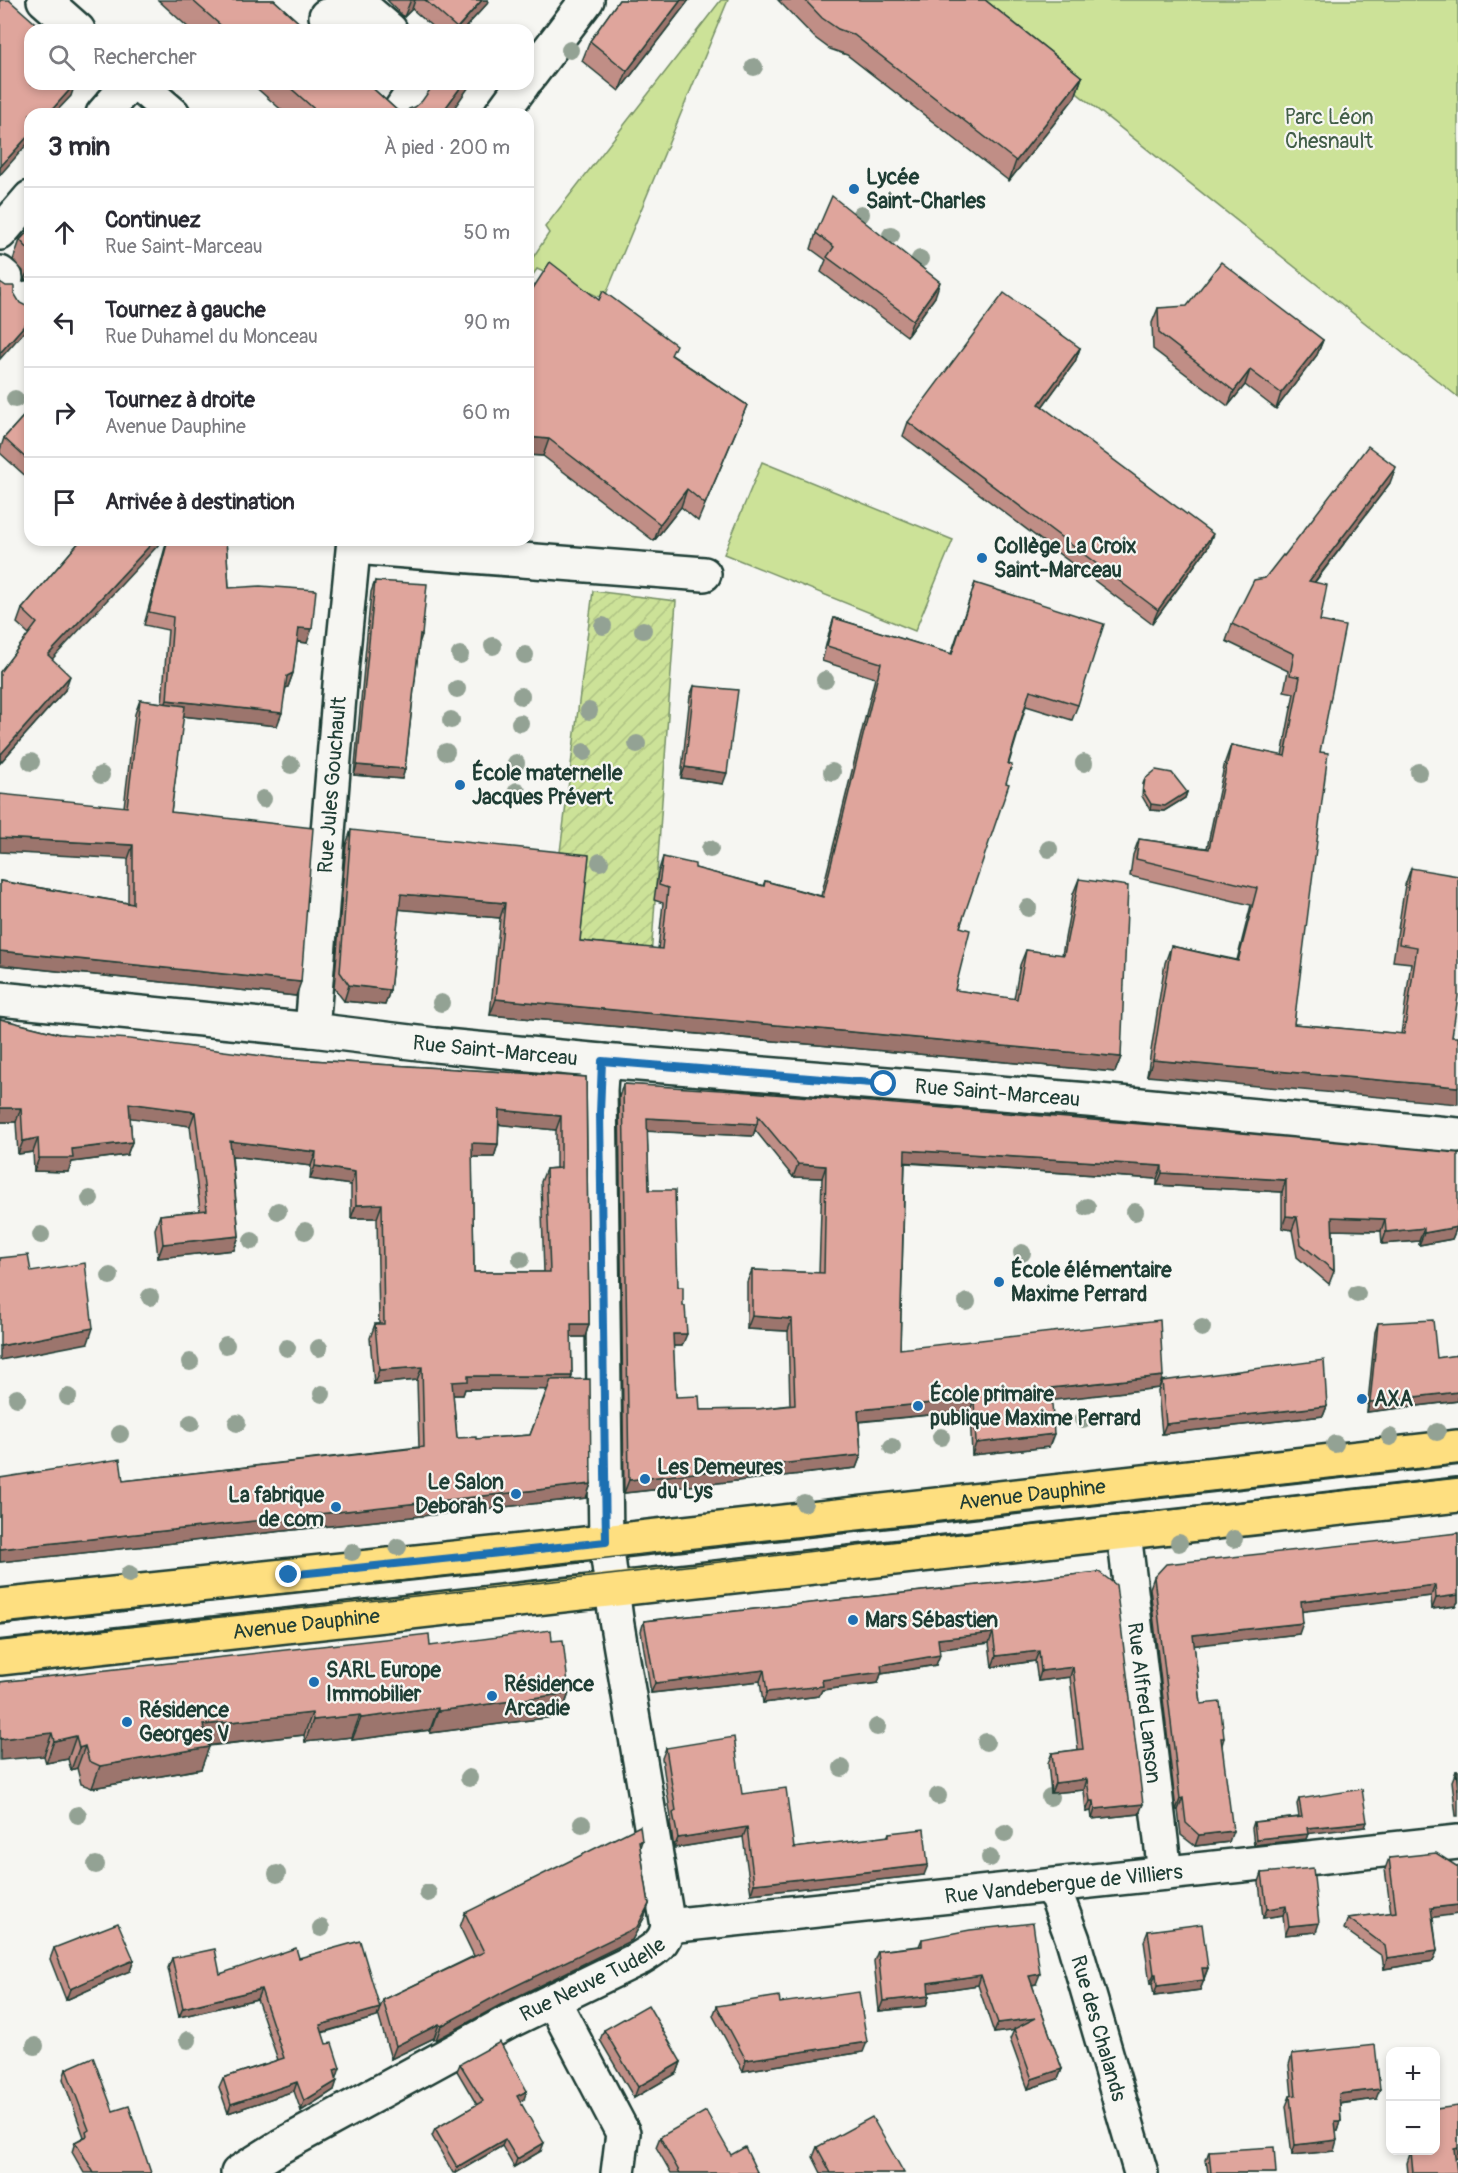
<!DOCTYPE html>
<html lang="fr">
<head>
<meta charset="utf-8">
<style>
  body { margin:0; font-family:Pangolin,sans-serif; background:#f7f7f7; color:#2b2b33 }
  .controls { position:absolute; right:18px; bottom:18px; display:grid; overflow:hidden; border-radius:12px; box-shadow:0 3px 9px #0003 }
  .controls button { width:54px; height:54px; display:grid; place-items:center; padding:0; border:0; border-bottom:2px solid #e1e1e2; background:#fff; color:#2b2b33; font:30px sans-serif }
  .stop { position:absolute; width:18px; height:18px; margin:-14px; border:4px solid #1f6fb2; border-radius:50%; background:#fff }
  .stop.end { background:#1f6fb2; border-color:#fff; box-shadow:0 2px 6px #0008 }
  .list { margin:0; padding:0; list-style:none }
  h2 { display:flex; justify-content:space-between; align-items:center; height:78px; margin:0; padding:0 24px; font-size:26px }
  h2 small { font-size:20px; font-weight:400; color:#7c7c81 }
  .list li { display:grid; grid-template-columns:39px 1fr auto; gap:18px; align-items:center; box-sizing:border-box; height:90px; padding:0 24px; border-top:2px solid #e1e1e2 }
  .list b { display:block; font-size:22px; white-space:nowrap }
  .list p { margin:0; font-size:20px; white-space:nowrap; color:#7c7c81 }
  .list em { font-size:20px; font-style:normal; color:#7c7c81 }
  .icon { flex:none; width:33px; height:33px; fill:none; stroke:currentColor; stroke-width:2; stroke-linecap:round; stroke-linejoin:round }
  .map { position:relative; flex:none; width:1458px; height:2173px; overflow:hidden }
  .search { position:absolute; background:#fff; box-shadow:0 3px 9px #0003; left:24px; top:24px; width:510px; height:66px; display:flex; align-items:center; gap:15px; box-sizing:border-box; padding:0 21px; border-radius:18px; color:#7c7c81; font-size:22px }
  .panel { position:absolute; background:#fff; box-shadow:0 3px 9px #0003; left:24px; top:108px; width:510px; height:438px; border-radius:18px }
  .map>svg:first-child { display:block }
</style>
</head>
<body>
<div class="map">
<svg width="1458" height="2173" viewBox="0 0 1458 2173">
  <defs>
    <pattern id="garden-furrows" width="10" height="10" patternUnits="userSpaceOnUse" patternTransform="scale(1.5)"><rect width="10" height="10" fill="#cce298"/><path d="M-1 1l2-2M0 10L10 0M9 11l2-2" fill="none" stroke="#afc384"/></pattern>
  </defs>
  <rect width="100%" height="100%" fill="#f6f6f2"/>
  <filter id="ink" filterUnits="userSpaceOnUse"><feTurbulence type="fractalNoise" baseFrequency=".0167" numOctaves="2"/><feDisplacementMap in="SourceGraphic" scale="12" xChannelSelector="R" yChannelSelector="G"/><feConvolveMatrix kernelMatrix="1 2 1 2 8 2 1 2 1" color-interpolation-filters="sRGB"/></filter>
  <g filter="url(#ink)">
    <g fill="#cce298" stroke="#769066" stroke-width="1.5">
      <polygon points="721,0 728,0 604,299 537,269 532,276 528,272 528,265 549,233 545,227"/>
      <polygon points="960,0 1458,0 1458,397"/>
      <polygon points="762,462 953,540 915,631 724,554"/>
    </g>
    <polygon fill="url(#garden-furrows)" stroke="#769066" stroke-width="1.5" points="593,591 676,601 651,958 578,958 589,856 560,852"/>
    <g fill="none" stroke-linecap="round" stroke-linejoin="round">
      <g stroke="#1f3d34" stroke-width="38">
        <g id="minor">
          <polyline points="44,0 78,30"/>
          <polyline points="326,16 362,6 390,30"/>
          <polyline points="528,78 587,0"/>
          <polyline points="138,84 173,114"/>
          <polyline points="103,114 129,84"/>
          <polyline points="398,114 418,84"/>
          <polyline points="501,114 523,84"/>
          <polyline points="0,233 30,198"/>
          <polyline points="0,273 6,278"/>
          <polyline points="28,298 30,300"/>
          <polyline points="354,547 704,574"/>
          <path id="s1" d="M0 999 312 1030 435 1045 602 1061 1088 1100 1458 1135"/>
          <path id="s2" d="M312 1030 341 672 354 540"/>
          <path id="s3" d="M1124 1533 1165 1873"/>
          <path id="s4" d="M1048 1886 1057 1897 1073 1940 1141 2173"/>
          <path id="s5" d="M668 1926 1458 1842"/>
          <polyline points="553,2000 623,2133 618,2173"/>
          <path id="s6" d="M238 2173 281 2146 510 2021 640 1958C655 1949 665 1943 668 1926L616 1619 606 1542 600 1090 602 1061"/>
        </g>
      </g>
      <g stroke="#1f3d34" stroke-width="38">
        <g id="major">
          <path id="s7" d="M0 1606 549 1548 1458 1447"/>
          <path id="s8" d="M0 1658 1458 1495"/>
        </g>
      </g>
      <use href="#minor" stroke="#f6f6f2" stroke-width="33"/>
      <use href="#major" stroke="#fedf80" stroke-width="33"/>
      <g stroke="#1f3d34" stroke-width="1.5">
        <polyline points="0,1625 1458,1464"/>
        <polyline points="0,1641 609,1575 1087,1519 1458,1478"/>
      </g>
    </g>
    <g fill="#93a294">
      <circle cx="570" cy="50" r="9"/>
      <circle cx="754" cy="67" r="9"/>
      <circle cx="861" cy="214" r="9"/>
      <circle cx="891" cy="235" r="9"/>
      <circle cx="920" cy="259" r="9"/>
      <circle cx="15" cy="399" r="9"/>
      <circle cx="603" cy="626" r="9"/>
      <circle cx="643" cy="630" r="9"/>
      <circle cx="493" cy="646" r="9"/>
      <circle cx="460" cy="655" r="9"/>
      <circle cx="525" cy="655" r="9"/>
      <circle cx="825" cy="680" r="9"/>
      <circle cx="457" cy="689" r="9"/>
      <circle cx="521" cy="696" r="9"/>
      <circle cx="589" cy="711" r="9"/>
      <circle cx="451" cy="720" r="9"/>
      <circle cx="520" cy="723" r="9"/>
      <circle cx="637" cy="744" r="9"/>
      <circle cx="446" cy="752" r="9"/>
      <circle cx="584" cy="752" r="9"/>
      <circle cx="31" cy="762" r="9"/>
      <circle cx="516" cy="763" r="9"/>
      <circle cx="1084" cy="763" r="9"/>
      <circle cx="291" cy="765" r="9"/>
      <circle cx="832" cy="772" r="9"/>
      <circle cx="1419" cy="772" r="9"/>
      <circle cx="101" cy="775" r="9"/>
      <circle cx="517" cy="791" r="9"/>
      <circle cx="263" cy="799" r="9"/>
      <circle cx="710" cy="849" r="9"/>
      <circle cx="1049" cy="849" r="9"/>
      <circle cx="600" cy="862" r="9"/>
      <circle cx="1028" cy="908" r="9"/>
      <circle cx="441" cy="1003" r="9"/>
      <circle cx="90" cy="1199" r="9"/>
      <circle cx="1087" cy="1207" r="9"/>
      <circle cx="278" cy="1211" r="9"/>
      <circle cx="1135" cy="1212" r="9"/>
      <circle cx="305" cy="1231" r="9"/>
      <circle cx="41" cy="1235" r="9"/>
      <circle cx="252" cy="1241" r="9"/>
      <circle cx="1022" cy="1253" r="9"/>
      <circle cx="521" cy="1259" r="9"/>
      <circle cx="110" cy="1276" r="9"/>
      <circle cx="1357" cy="1294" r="9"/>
      <circle cx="150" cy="1297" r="9"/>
      <circle cx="967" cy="1302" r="9"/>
      <circle cx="1202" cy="1328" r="9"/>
      <circle cx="226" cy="1345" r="9"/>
      <circle cx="287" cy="1348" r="9"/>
      <circle cx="319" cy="1348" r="9"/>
      <circle cx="190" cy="1362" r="9"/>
      <circle cx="322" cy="1394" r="9"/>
      <circle cx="68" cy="1397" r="9"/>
      <circle cx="17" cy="1398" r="9"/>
      <circle cx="1124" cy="1418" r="9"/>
      <circle cx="1083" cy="1420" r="9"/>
      <circle cx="191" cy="1423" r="9"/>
      <circle cx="237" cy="1423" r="9"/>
      <circle cx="1437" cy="1432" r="9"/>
      <circle cx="120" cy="1434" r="9"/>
      <circle cx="941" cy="1437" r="9"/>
      <circle cx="1390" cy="1437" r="9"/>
      <circle cx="1335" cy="1444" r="9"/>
      <circle cx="892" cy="1447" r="9"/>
      <circle cx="804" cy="1503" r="9"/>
      <circle cx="1234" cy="1539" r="9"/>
      <circle cx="1179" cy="1543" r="9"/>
      <circle cx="398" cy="1547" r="9"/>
      <circle cx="352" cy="1552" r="9"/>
      <circle cx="129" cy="1574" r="9"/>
      <circle cx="877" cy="1727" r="9"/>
      <circle cx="986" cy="1742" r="9"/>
      <circle cx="842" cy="1768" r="9"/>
      <circle cx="469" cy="1778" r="9"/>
      <circle cx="938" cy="1796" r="9"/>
      <circle cx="1050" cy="1797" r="9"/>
      <circle cx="78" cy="1815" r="9"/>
      <circle cx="582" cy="1824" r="9"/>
      <circle cx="1005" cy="1833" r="9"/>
      <circle cx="990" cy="1858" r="9"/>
      <circle cx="96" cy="1865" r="9"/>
      <circle cx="277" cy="1874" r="9"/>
      <circle cx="428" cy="1893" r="9"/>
      <circle cx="321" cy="1928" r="9"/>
      <circle cx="188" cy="2040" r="9"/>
      <circle cx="35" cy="2046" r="9"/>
    </g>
    <g fill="#c08e86" stroke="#1f3d34" stroke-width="1.5" fill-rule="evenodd">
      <polygon points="158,0 274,0 307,30 191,30"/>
      <polygon points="387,0 488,0 487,4 463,30 436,30 412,9 404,17"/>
      <polygon points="619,0 689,0 619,91 582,61 590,41"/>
      <polygon points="778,0 985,0 1082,77 1075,97 1009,181 847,55 830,49 815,38"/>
      <polygon points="252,84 368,84 401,114 286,114"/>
      <polygon points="30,229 30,280 24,280 23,271 13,260 20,240"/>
      <polygon points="816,233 935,297 907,336 821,272 826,260 811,249"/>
      <polygon points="528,296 599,300 672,355 747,405 740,422 698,521 681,507 654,541 543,456 528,455"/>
      <polygon points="1158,308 1323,340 1317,355 1276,409 1245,385 1228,406 1153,349 1152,323"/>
      <polygon points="1080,348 1075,362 1042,407 1208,547 1152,624 903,436 908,422"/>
      <polygon points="30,409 30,480 0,453 0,450 4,438"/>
      <polygon points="1390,483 1315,582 1320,621 1320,752 1294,1024 1401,1034 1411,963 1393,961 1405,885 1411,868 1452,1037 1147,1076 1165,963 1171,946 1237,960 1251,905 1130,876 1133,855 1139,839 1207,848 1225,762 1231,745 1282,756 1294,693 1284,691 1288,671 1226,641 1232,624 1265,578 1284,556"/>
      <polygon points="81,540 52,659 65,690 0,763 0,672 29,634 17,623 22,609"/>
      <polygon points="167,540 226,540 229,588 307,643 297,642 293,673 288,687 286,688 277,726 183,716 171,812 296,996 0,965 0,881 128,903 128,859 124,807 135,714 140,700 162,703 168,630 144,625"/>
      <polygon points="375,581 422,635 419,644 405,769 402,779 354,775 371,592"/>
      <polygon points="975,583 1078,705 1072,720 1026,706 960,927 955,990 1014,999 1020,965 1026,950 1062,955 1073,894 1079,879 1121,1057 1115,1072 490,1015 500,918 399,909 390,990 385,1005 344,1001 334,988 346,845 351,830 580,941 658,949 663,903 654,900 658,873 663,857 695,868 763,886 765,881 821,896 875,678 822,661 829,633 834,618 951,654"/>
      <polygon points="694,686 723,784 681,778 690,696"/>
      <polygon points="1145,779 1187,792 1185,798 1164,811 1150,810 1142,796 1143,784"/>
      <path d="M0 1019 60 1034 278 1058 586 1077 589 1324 585 1337H571L572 1376 571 1380 591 1484 586 1498 0 1562V1478L123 1481 419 1447 417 1380 374 1384 370 1338 375 1324H379L377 1218H351V1185L310 1179 311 1166 232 1156 239 1236 234 1250 158 1258 155 1229 160 1215 200 1211 190 1126 130 1117 132 1142 127 1155 72 1162 68 1172 34 1171 33 1152 18 1154 16 1122H0ZM499 1124 556 1130V1168L546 1169 541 1182 544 1272H474L472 1157H494L498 1144ZM465 1389H547L530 1435 476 1439 457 1438 453 1395H463Z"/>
      <path d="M623 1084 1166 1126 1457 1227 1452 1239 1419 1245V1241L1382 1244 1381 1231 1333 1230 1334 1271 1329 1284 1297 1257 1292 1230 1282 1228V1192L1157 1185V1179L905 1163 900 1349 1159 1388 1051 1400 1049 1447 972 1455 970 1411 859 1422 861 1455 856 1468 624 1493 619 1097ZM755 1130 793 1177 822 1178 819 1273 752 1270 747 1282V1329L788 1331 790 1405 758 1409 700 1410 676 1397 673 1346H682L678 1287 649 1190 647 1131 753 1136Z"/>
      <polygon points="1378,1323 1437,1358 1458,1355 1458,1401 1367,1412 1375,1332"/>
      <polygon points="1162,1381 1327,1406 1323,1416 1162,1434 1158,1391"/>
      <polygon points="1458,1533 1458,1602 1455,1606 1432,1609 1431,1596 1302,1611 1299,1634 1194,1645 1201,1704 1224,1738 1222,1745 1229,1842 1195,1846 1181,1835 1178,1810 1176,1810 1150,1588 1154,1577"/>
      <polygon points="1099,1572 1139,1814 1092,1819 1091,1811 1086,1812 1084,1790 1051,1793 1048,1763 1052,1753 1078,1750 1070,1677 1038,1681 1035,1661 992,1667 989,1643 939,1649 936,1665 881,1674 878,1683 822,1690 819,1696 763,1703 760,1681 651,1693 641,1631 644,1621"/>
      <polygon points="552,1641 569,1693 561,1716 430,1733 430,1730 352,1740 352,1737 305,1742 304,1735 209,1746 201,1769 92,1788 81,1784 77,1768 71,1770 68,1759 46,1763 44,1756 0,1682 430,1646"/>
      <polygon points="666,1748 742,1794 794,1848 887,1837 889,1833 924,1875 751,1894 743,1837 674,1848 670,1823 671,1818 662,1758"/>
      <polygon points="1456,1771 1458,1771 1458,1816 1456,1816 1452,1781"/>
      <polygon points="1299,1799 1365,1827 1308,1833 1306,1839 1254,1845 1252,1828 1254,1822 1299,1817 1297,1804"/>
      <polygon points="642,1841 640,1847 649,1904 644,1918 632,1940 502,2004 436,2040 434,2038 391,2059 378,2014 377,2017 322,2033 337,2077 334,2090 301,2111 294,2091 228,2113 219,2087 223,2078 278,2060 257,1999 179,2017 168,1968 172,1958 220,1974 299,1958 380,2008 383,2000 474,1956 460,1927 465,1913"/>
      <polygon points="1389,1858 1433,1918 1437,1951 1433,1961 1384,1969 1382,1956 1344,1929 1348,1918 1391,1913 1385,1869"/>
      <polygon points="1262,1873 1316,1932 1285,1935 1283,1915 1263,1918 1259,1882"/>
      <polygon points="1148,1931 1208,1968 1200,1990 1154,1996 1152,1984 1150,1984 1144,1941"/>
      <polygon points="922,1939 1036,1984 1032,1985 1062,2069 1058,2079 1028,2089 1010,2039 1014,2030 994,2033 978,1985 929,1992 929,1996 926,2006 879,2011 874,1961 878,1951 919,1946"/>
      <polygon points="54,1948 134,1960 130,1971 105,1981 104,1983 66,2000 50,1959"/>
      <polygon points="780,2003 863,2052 743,2071 713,2016 717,2006"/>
      <polygon points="604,2030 681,2062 677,2073 634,2098 600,2040"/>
      <polygon points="1292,2054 1376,2099 1340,2104 1341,2121 1338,2131 1336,2131 1334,2151 1292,2155 1286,2106 1290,2096 1292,2096 1289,2065"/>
      <polygon points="460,2064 524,2099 520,2101 541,2151 514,2167 502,2146 456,2173 453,2173 432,2136 435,2129 477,2105 457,2071"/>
      <polygon points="66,2069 113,2111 151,2173 84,2173 72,2152 75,2142 84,2137 63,2079"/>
      <polygon points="1458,2106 1458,2158 1455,2159 1457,2173 1408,2173 1407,2163 1410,2154 1409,2151 1436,2151"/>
      <polygon points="660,2137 731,2155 757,2172 757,2173 671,2173 656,2147"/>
      <polygon points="817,2147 904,2173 821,2173 813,2157"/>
      <polygon points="1209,2151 1276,2173 1208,2173 1206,2160"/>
    </g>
    <g fill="#9c746d" stroke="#1f3d34" stroke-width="1.5">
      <polygon points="411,0 415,0 412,9 404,17 410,2"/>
      <polygon points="482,0 488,0 487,4 463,30 456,30"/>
      <polygon points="681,0 689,0 619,91 627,71"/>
      <polygon points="1082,77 1075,97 1009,181 1016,161"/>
      <polygon points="75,84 71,96 54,114 48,114"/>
      <polygon points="463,84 471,84 450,114 441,114"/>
      <polygon points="30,134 30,141 0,175 0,167"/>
      <polygon points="30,265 30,280 24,280"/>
      <polygon points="940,282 935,297 907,336 913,320"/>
      <polygon points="30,319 30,325 0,359 0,353"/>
      <polygon points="1323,340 1317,355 1276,409 1281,393"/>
      <polygon points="1080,348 1075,362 1034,418 1039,404"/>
      <polygon points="1250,370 1245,385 1228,406 1234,391"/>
      <polygon points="528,437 549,439 543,456 528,455"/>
      <polygon points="1396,467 1390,483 1303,597 1309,581"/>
      <polygon points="687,489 681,507 654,541 660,524"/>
      <polygon points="1213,534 1208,547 1152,624 1158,610"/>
      <polygon points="155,540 163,540 43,669 48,655"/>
      <polygon points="299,628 312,629 307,643 294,641"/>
      <polygon points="293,673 288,687 282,689 287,676"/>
      <polygon points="70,676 65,690 0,763 0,755"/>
      <polygon points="167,700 282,713 277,726 162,714"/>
      <polygon points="357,765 405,769 402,779 354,775"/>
      <polygon points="685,767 727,773 723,784 681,778"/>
      <polygon points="1187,792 1185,798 1164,811 1150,810 1151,804"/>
      <polygon points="0,838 133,845 128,859 0,852"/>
      <polygon points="401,894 505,903 500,918 395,909"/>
      <polygon points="0,951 301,982 296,996 0,965"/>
      <polygon points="349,985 390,990 385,1005 344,1001"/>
      <polygon points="496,999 1121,1057 1115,1072 490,1015"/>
      <polygon points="1153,1060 1458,1087 1458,1104 1147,1076"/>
      <polygon points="129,1103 195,1112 190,1126 124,1117"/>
      <polygon points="0,1108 21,1108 16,1122 0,1122"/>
      <polygon points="499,1110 561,1116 556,1130 494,1124"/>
      <polygon points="647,1118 757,1124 753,1136 642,1131"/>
      <polygon points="38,1138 33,1152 18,1154 23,1141"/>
      <polygon points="230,1141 316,1152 311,1166 225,1155"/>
      <polygon points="132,1142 127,1155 72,1162 68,1172 34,1171 39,1158 72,1149"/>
      <polygon points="472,1143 498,1144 494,1157 467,1157"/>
      <polygon points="905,1150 1162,1166 1157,1179 900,1162"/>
      <polygon points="798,1164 826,1166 822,1178 793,1177"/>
      <polygon points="315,1166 355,1172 351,1185 310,1179"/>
      <polygon points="1162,1173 1286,1180 1282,1192 1157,1185"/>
      <polygon points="382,1204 377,1218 351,1218 356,1205"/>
      <polygon points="1286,1216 1297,1217 1292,1230 1282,1228"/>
      <polygon points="1332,1217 1385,1219 1381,1231 1328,1230"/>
      <polygon points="1457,1227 1452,1239 1419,1245 1424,1233"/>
      <polygon points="1424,1228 1419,1241 1382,1244 1386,1232"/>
      <polygon points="239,1236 234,1250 158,1258 163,1244"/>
      <polygon points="752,1316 792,1319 788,1331 747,1329"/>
      <polygon points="571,1324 589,1324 585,1337 566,1337"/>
      <polygon points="93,1328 88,1343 0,1360 0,1346"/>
      <polygon points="673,1334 687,1334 682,1346 668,1346"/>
      <polygon points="422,1367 417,1380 374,1384 379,1370"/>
      <polygon points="468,1376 572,1376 567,1390 465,1389 463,1395 447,1395 452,1382"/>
      <polygon points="1163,1376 1159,1388 1046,1401 1051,1388"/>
      <polygon points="1458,1392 1458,1401 1367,1412 1370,1402"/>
      <polygon points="974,1399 970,1411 854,1422 858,1410"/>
      <polygon points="1327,1406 1323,1416 1162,1434 1166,1424"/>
      <polygon points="1054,1434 1049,1447 972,1455 976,1443"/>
      <polygon points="861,1455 856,1468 624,1493 629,1480"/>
      <polygon points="591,1484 586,1498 0,1562 0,1549"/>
      <polygon points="1435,1585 1431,1596 1297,1612 1301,1601"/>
      <polygon points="1458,1595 1458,1602 1455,1606 1432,1609 1436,1598"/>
      <polygon points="1303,1623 1299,1634 1189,1646 1193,1635"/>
      <polygon points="993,1633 989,1643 934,1650 938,1639"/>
      <polygon points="1039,1651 1035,1661 992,1667 996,1656"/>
      <polygon points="940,1655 936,1665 881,1674 878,1683 822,1690 819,1696 763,1703 767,1692 822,1680 881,1665"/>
      <polygon points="1073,1667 1070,1677 1038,1681 1041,1671"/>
      <polygon points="764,1670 760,1681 651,1693 655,1683"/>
      <polygon points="569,1693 561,1716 430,1733 438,1711"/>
      <polygon points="438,1708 430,1730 352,1740 361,1718"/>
      <polygon points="312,1713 304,1735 195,1747 203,1725"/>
      <polygon points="360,1715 352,1737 305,1742 313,1720"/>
      <polygon points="52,1733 44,1756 0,1760 0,1739"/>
      <polygon points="76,1736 68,1759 46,1763 54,1741"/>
      <polygon points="85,1746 77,1768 71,1770 79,1748"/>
      <polygon points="209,1747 201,1769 92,1788 100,1766"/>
      <polygon points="1087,1779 1084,1790 1051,1793 1055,1783"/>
      <polygon points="1183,1798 1178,1810 1176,1810 1180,1799"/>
      <polygon points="1090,1801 1094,1801 1091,1811 1086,1812"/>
      <polygon points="1143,1804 1139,1814 1092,1819 1095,1809"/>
      <polygon points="1367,1822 1365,1827 1306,1834 1307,1828"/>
      <polygon points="747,1827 743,1837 674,1848 678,1838"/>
      <polygon points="1233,1831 1229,1842 1195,1846 1199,1835"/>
      <polygon points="1308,1834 1306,1839 1254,1845 1256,1839"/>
      <polygon points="928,1865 924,1875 751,1894 754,1884"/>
      <polygon points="649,1904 644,1918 632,1940 502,2004 436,2040 441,2026"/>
      <polygon points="1458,1905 1458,1914 1428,1918 1431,1908"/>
      <polygon points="1286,1906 1283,1915 1263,1918 1267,1909"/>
      <polygon points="1319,1923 1316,1932 1285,1935 1289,1926"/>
      <polygon points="1437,1951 1433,1961 1384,1969 1387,1958"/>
      <polygon points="134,1960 130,1971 105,1981 104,1983 66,2000 70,1989 107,1971"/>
      <polygon points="1202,1968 1208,1968 1204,1978 1199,1979"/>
      <polygon points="1040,1974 1036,1984 1025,1986 1029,1976"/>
      <polygon points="1154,1974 1156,1974 1152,1984 1150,1984"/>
      <polygon points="981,1975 978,1985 924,1993 928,1983"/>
      <polygon points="1204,1980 1200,1990 1154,1996 1157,1986"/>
      <polygon points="261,1989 257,1999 179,2017 183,2008"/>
      <polygon points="929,1996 926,2006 879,2011 883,2001"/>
      <polygon points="380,2008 377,2017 316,2034 320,2025"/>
      <polygon points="1036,2018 1032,2028 994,2033 998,2023"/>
      <polygon points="439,2024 434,2038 391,2059 396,2046"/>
      <polygon points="867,2042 863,2052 743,2071 746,2060"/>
      <polygon points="681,2062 677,2073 634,2098 638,2087"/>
      <polygon points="340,2068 337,2077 331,2079 334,2070"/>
      <polygon points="1062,2069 1058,2079 1028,2089 1032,2079"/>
      <polygon points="337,2081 334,2090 301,2111 304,2101"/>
      <polygon points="297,2082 294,2091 228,2113 231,2104"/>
      <polygon points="1380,2089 1376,2099 1335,2104 1339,2094"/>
      <polygon points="527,2091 524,2099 515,2104 517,2096"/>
      <polygon points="1335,2121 1341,2121 1338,2131 1331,2132"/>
      <polygon points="505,2139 502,2146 456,2173 455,2173 457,2167"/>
      <polygon points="1337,2140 1334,2151 1292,2155 1295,2145"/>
      <polygon points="544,2143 541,2151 514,2167 517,2159"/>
      <polygon points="1458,2148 1458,2158 1450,2160 1454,2149"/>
    </g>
    <g fill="#dfa59c" stroke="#1f3d34" stroke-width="1.5" fill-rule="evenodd">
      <polygon points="0,0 9,0 43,30 30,30 30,84 75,84 48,114 30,114 30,134 0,167"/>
      <polygon points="192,0 274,0 307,30 226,30"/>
      <polygon points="425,0 482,0 457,28"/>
      <polygon points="619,0 681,0 627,71 590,41"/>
      <polygon points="805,0 985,0 1082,77 1016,161 854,35 838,29 822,18"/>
      <polygon points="286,84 368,84 401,114 320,114"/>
      <polygon points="434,84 463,84 441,114 405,114 409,109 415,107 422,101"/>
      <polygon points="832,196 940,282 913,320 827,257 834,247 816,233"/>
      <polygon points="30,229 30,251 20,240"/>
      <polygon points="550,262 599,300 603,291 676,345 671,355 747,405 705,504 687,489 660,524 549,439 528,437 528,296"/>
      <polygon points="1221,262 1323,340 1281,393 1250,370 1234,391 1159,333 1158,308 1187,306"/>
      <polygon points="0,282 6,286 14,286 14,293 20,303 30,308 30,319 0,353"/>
      <polygon points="1004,293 1080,348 1039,404 1213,534 1158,610 908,422"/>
      <polygon points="30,409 30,462 4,438"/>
      <polygon points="1368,446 1396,467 1309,581 1327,585 1320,621 1345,626 1320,752 1328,753 1294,1024 1404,1034 1417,947 1399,944 1411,868 1458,876 1458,996 1452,1037 1458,1037 1458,1087 1153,1060 1171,946 1238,961 1257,888 1136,859 1139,839 1209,849 1231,745 1285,756 1300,677 1290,675 1294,654 1232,624 1254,580 1265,578 1283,555 1284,556"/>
      <polygon points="81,540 155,540 48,655 70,676 0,755 0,672 37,623 22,609"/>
      <polygon points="168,540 226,540 229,588 260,586 316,590 312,629 299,628 293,673 287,676 282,713 167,700 173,617 149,612"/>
      <polygon points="375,581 427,584 422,635 420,634 405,769 357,765"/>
      <polygon points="975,583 1104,624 1078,705 1030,690 1008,764 1012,765 1006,783 1009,784 960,927 970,930 955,990 1017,999 1026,950 1064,955 1079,879 1128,886 1121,1057 496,999 505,903 401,894 390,990 349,985 340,972 351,830 589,855 580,941 662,949 668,888 659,885 663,857 695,864 695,868 764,886 765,881 823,897 881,663 827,646 834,618 952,654"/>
      <polygon points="694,686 738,690 727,773 685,767"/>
      <polygon points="140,700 185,706 171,812 313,828 301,982 0,951 0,881 133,904 133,845 0,838 0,794 127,807"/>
      <polygon points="1156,770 1172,773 1187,792 1165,806 1151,804 1143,791 1145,779"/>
      <path d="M0 1019 60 1034 130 1039 278 1058 586 1077 589 1324H571L572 1376H468V1381L452 1382 457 1438 476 1437V1439L530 1435 551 1380 590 1379 591 1484 0 1549V1478L120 1459 123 1481 424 1447 422 1367 379 1370 375 1324H384L382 1204 356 1205 355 1172 315 1166 316 1152 230 1141 239 1236 163 1244 160 1215 207 1210 195 1112 129 1103 132 1142 72 1149 73 1158H39L38 1138 23 1141 21 1108H0ZM499 1110 561 1116V1168L546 1169 550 1272H474L472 1143 498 1144Z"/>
      <path d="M623 1084 737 1091 1166 1126 1458 1153V1216L1457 1227 1424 1233V1228L1386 1232 1385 1219 1332 1217 1334 1271 1301 1244 1297 1217 1286 1216V1180L1162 1173V1166L905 1150 900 1349 1160 1320 1163 1376 1051 1388 1054 1434 976 1443 974 1399 858 1410 861 1455 629 1480ZM758 1116 798 1164 826 1166 824 1273 752 1270V1316L792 1319 795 1405 758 1409 700 1410 699 1396 676 1397 673 1334H687L685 1306H683V1287H678L675 1190H649L647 1118 757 1124Z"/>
      <polygon points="28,1255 31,1272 85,1263 93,1328 0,1346 0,1258"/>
      <polygon points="1433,1320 1437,1358 1458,1355 1458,1392 1370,1402 1378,1323"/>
      <polygon points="1324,1360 1327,1406 1166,1424 1162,1381"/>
      <polygon points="1458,1533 1458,1595 1436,1598 1435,1585 1301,1601 1303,1623 1193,1635 1201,1704 1220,1702 1224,1738 1221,1738 1233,1831 1199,1835 1186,1823 1183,1798 1180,1799 1154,1577 1166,1564"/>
      <polygon points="1099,1572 1116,1585 1143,1804 1095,1809 1094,1801 1090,1801 1087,1779 1055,1783 1052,1753 1083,1749 1073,1667 1041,1671 1039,1651 996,1656 993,1633 938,1639 940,1655 881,1665 882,1672 822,1680 823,1686 767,1692 764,1670 655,1683 644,1621"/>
      <polygon points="551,1630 552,1641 563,1640 569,1693 438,1711 438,1708 361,1718 360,1715 313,1720 312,1713 203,1725 209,1747 100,1766 89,1761 85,1746 79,1748 76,1736 54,1741 52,1733 0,1739 0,1682 429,1634 430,1646"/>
      <polygon points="734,1737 742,1794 786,1788 794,1848 889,1836 889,1833 924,1829 928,1865 754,1884 747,1827 678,1838 673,1813 676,1811 666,1748"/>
      <polygon points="1456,1771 1458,1771 1458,1790"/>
      <polygon points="1362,1789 1367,1822 1307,1828 1308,1834 1256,1839 1254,1822 1302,1817 1299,1799"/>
      <polygon points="640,1826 642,1841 639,1841 649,1904 637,1927 507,1990 441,2026 439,2024 396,2046 383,2000 484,1952 465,1913"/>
      <polygon points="1436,1853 1458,1867 1458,1905 1431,1908 1437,1951 1387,1958 1385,1946 1348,1918 1396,1912 1389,1858"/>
      <polygon points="1313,1868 1319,1923 1289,1926 1286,1906 1267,1909 1262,1873"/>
      <polygon points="118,1923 134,1960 107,1971 108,1972 70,1989 54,1948"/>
      <polygon points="1033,1923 1040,1974 1029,1976 1062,2069 1032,2079 1014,2029 1036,2018 998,2023 981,1975 928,1983 929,1996 883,2001 878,1951 922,1946 922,1939 970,1930"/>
      <polygon points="1202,1924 1208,1968 1202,1968 1204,1980 1157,1986 1156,1974 1154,1974 1148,1931"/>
      <polygon points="360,1941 380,2008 320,2025 326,2044 332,2043 340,2068 334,2070 337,2081 304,2101 297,2082 231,2104 223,2078 284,2058 261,1989 183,2008 172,1958 215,1949 220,1974 296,1948 299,1958"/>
      <polygon points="859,1992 867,2042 746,2060 717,2006 779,1996 780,2003"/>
      <polygon points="648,2005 681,2062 638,2087 604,2030"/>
      <polygon points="500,2042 527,2091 517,2096 544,2143 517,2159 505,2139 457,2167 435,2129 483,2101 460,2064"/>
      <polygon points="1375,2045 1380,2089 1339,2094 1341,2121 1335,2121 1337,2140 1295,2145 1290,2096 1296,2095 1292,2054"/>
      <polygon points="93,2057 113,2111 129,2106 151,2173 94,2173 75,2142 87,2136 86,2132 89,2130 66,2069"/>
      <polygon points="1458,2106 1458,2148 1454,2149 1457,2173 1413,2173 1411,2152 1415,2152 1415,2151 1436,2151 1436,2109"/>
      <polygon points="706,2111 731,2155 745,2147 757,2172 755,2173 680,2173 660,2137"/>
      <polygon points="872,2117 904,2173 831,2173 817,2147"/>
      <polygon points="1274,2147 1276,2173 1211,2173 1209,2151"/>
    </g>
  </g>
  <g fill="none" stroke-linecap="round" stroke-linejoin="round" filter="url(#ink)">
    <polyline stroke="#1f6fb2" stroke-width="8" points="289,1575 606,1542 600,1113 602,1061 884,1084"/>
  </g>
  <g fill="#1f6fb2" stroke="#f6f6f2" stroke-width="2">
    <circle cx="854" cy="189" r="6"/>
    <circle cx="982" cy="558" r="6"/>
    <circle cx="460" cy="785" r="6"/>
    <circle cx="999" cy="1282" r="6"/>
    <circle cx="1362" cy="1399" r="6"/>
    <circle cx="918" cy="1406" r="6"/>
    <circle cx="645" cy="1479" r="6"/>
    <circle cx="516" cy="1494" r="6"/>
    <circle cx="336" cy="1507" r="6"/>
    <circle cx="853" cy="1620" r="6"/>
    <circle cx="314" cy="1682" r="6"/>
    <circle cx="492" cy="1696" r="6"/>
    <circle cx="127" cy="1722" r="6"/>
  </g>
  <g text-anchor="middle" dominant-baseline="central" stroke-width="4.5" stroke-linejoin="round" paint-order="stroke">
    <g font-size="21" fill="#425e48" stroke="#f6f6f2">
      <text x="1329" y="117">Parc Léon<tspan x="1329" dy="24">Chesnault</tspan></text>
    </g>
    <g font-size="21" font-weight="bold" fill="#1f3d34" stroke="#f6f6f2" text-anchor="start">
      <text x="866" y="177">Lycée<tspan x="866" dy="24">Saint-Charles</tspan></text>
      <text x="994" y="546">Collège La Croix<tspan x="994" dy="24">Saint-Marceau</tspan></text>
      <text x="472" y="773">École maternelle<tspan x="472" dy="24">Jacques Prévert</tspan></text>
      <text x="1011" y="1270">École élémentaire<tspan x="1011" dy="24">Maxime Perrard</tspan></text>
      <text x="930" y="1394">École primaire<tspan x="930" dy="24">publique Maxime Perrard</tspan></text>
      <text x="1374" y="1399">AXA</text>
      <text x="657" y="1467">Les Demeures<tspan x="657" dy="24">du Lys</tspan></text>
      <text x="504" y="1482" text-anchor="end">Le Salon<tspan x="504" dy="24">Deborah S</tspan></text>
      <text x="324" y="1495" text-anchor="end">La fabrique<tspan x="324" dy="24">de com</tspan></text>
      <text x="865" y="1620">Mars Sébastien</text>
      <text x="326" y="1670">SARL Europe<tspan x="326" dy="24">Immobilier</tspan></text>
      <text x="504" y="1684">Résidence<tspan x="504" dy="24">Arcadie</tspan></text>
      <text x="139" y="1710">Résidence<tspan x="139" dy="24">Georges V</tspan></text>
    </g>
    <g font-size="21" fill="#1f3d34" stroke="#f6f6f2">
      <text stroke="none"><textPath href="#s2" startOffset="246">Rue Jules Gouchault</textPath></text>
      <text stroke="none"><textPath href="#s1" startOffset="498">Rue Saint-Marceau</textPath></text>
      <text stroke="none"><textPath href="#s1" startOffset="1002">Rue Saint-Marceau</textPath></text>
      <text stroke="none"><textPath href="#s7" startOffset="1038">Avenue Dauphine</textPath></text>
      <text stroke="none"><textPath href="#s8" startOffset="308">Avenue Dauphine</textPath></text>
      <text stroke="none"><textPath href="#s3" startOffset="171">Rue Alfred Lanson</textPath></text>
      <text stroke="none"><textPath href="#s5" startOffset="398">Rue Vandebergue de Villiers</textPath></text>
      <text stroke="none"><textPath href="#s6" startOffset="404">Rue Neuve Tudelle</textPath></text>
      <text stroke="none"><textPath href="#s4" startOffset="152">Rue des Chalands</textPath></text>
    </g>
  </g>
</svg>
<div class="controls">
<button>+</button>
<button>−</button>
</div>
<div class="stop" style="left:884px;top:1084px"></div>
<div class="stop end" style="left:289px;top:1575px"></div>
<div class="search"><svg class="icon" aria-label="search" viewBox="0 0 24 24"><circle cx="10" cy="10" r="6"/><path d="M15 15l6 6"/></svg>Rechercher</div>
<section class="panel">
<h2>3 min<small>À pied · 200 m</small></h2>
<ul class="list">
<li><svg class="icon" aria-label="ahead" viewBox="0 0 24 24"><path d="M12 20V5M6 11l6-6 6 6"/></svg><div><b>Continuez</b><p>Rue Saint-Marceau</p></div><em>50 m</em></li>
<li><svg class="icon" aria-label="left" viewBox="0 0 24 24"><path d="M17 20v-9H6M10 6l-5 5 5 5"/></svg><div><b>Tournez à gauche</b><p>Rue Duhamel du Monceau</p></div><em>90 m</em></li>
<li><svg class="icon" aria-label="right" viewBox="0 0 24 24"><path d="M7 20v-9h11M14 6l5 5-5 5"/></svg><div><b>Tournez à droite</b><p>Avenue Dauphine</p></div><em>60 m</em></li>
<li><svg class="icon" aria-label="arrive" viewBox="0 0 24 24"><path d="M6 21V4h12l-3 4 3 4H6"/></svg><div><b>Arrivée à destination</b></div></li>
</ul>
</section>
</div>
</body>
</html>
